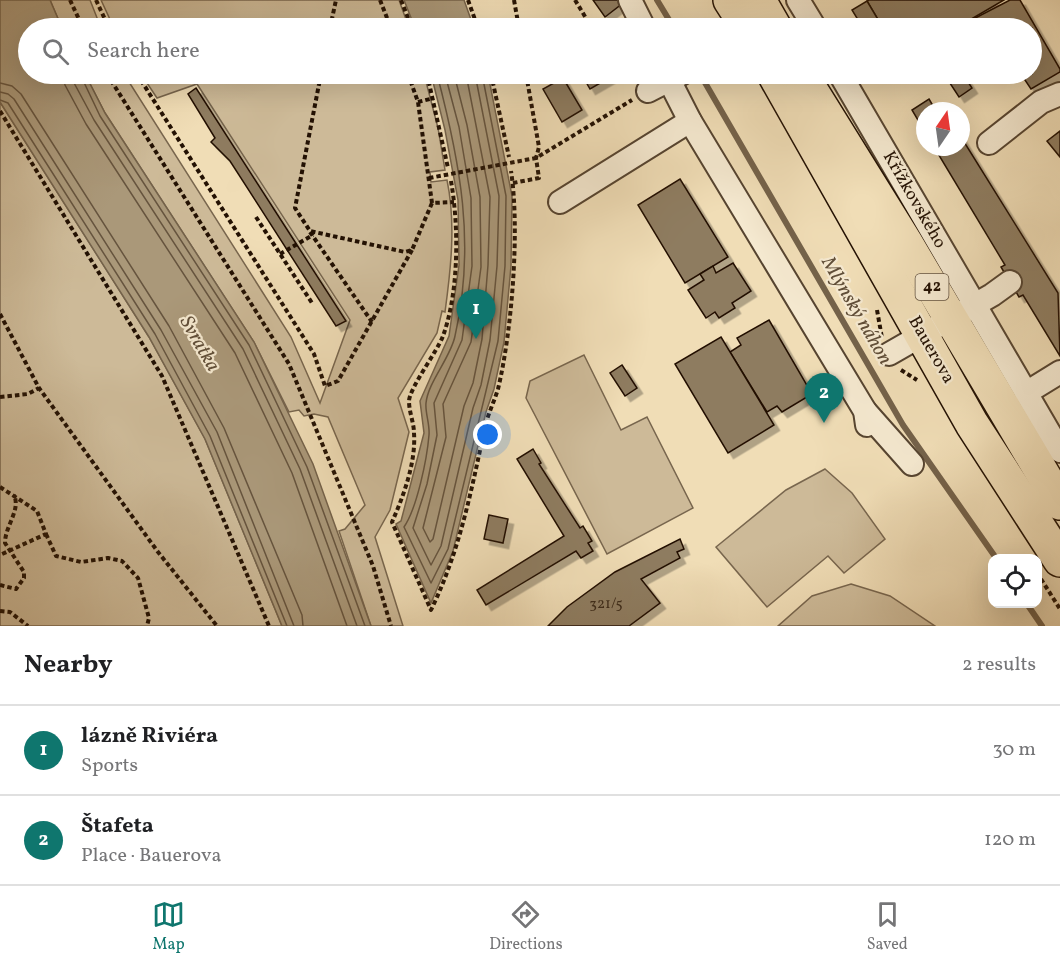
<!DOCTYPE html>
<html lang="en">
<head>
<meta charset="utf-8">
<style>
  body { margin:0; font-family:Vollkorn,serif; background:#f2f2f2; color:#202124 }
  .controls { position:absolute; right:18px; bottom:18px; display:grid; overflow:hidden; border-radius:12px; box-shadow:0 6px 24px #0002 }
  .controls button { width:54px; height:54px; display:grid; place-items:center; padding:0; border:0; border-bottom:2px solid #e0e0e0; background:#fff; color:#202124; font:30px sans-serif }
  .compass { position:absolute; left:916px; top:102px; width:54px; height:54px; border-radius:50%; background:#fff; box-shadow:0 6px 24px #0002; rotate:13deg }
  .you { position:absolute; left:488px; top:435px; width:21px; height:21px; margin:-15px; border:4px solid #fff; border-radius:50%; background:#1a73e8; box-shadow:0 0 0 9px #1a73e833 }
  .badge { display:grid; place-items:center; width:39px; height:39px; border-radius:50%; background:#0f766e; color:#fff; font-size:20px; font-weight:700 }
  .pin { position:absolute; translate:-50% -50px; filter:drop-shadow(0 2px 3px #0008) }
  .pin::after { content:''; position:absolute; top:32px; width:21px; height:18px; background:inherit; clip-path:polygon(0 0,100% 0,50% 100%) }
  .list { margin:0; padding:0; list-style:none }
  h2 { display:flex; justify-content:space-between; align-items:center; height:78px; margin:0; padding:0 24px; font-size:26px }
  h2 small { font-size:20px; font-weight:400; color:#757577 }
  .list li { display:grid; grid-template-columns:39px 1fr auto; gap:18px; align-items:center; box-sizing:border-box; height:90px; padding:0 24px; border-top:2px solid #e0e0e0 }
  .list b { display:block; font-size:22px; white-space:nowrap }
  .list p { margin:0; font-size:20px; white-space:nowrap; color:#757577 }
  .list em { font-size:20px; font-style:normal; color:#757577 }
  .icon { flex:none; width:33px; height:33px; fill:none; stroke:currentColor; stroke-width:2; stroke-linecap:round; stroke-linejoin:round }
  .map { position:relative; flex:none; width:1060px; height:626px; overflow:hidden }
  .search { position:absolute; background:#fff; box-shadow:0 6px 24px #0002; left:18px; right:18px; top:18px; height:66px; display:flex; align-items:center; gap:15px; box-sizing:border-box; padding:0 21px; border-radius:33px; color:#757577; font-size:22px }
  .sheet { height:258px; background:#fff }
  nav { display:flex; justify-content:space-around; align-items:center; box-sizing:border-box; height:84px; border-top:2px solid #e0e0e0; background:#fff; font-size:16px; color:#757577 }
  nav a { display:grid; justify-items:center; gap:3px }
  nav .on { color:#0f766e }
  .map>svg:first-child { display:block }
</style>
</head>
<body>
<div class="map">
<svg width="1060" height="626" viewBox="0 0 1060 626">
  <defs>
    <filter id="shadow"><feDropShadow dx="5.5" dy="5.5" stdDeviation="0" flood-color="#0004"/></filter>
  </defs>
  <rect width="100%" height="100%" fill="#f0ddb6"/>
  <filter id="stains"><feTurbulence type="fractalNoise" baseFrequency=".00333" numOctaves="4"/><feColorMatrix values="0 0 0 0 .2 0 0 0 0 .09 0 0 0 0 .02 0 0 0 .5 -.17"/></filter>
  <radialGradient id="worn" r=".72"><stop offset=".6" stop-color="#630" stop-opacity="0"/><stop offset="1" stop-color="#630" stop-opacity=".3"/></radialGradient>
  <g fill="#cdba98" stroke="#78664e" stroke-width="1.5">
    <polygon points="50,0 90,0 101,28 62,28"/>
    <polygon points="101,0 399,0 409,28 114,28"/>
    <path d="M85 74H124L291 337 320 403 350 320 197 84 157 98 141 74H424L438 128 445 170 430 172 431 182 447 180C456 223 451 268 445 312L442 311 437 333 398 398 409 432 390 510 375 537 403 626H371L339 531 345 529 365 505 328 417 314 414 304 416 299 410 289 412 254 342 105 113Z"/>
    <polygon points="0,102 149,337 205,439 282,626 0,626"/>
    <polygon points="584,355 621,430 647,417 693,508 607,554 526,398 530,381"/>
    <polygon points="825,469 852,493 885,539 844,573 828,556 767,607 716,547 786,490"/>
    <polygon points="851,584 890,596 935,626 778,626 812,596"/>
  </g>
  <g fill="#aa9879" stroke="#74624a" stroke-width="1.5">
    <polygon points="0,0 50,0 62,28 28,28 28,74 85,74 105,113 254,342 313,464 371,626 282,626 205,439 149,337 0,102"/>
    <polygon points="404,0 464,0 474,28 415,28"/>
    <polygon points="431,74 488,74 512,196 511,266 504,342 494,389 486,412 453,551 431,603 396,524 401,521 424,433 420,401 449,336 459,265 458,200 445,130"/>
  </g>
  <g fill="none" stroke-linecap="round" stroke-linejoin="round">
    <g stroke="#66543e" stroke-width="1.5">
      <polyline points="63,74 65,85 86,124 235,353 292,473 347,626"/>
      <polyline points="72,74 73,81 94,120 243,349 300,469 357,626"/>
      <polyline points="80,74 100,116 249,345 307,467 365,626"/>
      <path d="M437 74C460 162 476 244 455 336 451 357 428 382 426 403 425 413 430 424 429 435 427 459 417 508 404 527L431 583 448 549 498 341 505 266 506 196 482 74"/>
      <polyline points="445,74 459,127 471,198 472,266 462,340 434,403 437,435 427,484 413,528 431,565 441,546 473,408 481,385 490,340 497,266 499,196 475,74"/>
      <polyline points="454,74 467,125 480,197 481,267 471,342 443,404 446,437 423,528 430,542 433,539 464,406 473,383 482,339 488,265 490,197 466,74"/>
      <polyline points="0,83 12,86 21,94 169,326 224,428 302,615 303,626"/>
      <polyline points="0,92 8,94 14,99 161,330 217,432 294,626"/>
      <polyline points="0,100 8,103 155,334 210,436 287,626"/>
    </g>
    <g stroke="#74624a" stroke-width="6">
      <polyline points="657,0 674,28"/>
      <polyline points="700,74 903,425 996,558"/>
      <polyline points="1027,604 1042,626"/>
    </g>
  </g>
  <g fill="#8e7b60" stroke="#231103" stroke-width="1.5" filter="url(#shadow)">
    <polygon points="593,0 621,0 623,3 605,17"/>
    <polygon points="869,0 1004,0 956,28 883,28 867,1"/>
    <polygon points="1010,0 1020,0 1060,69 1060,72 1031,89 1021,74 1032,74 1032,28 956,28"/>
    <polygon points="867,1 883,28 863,28 852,10"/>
    <polygon points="586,74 616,74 590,89 582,75"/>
    <polygon points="944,74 963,74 972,88 959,97"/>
    <polygon points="563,78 582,110 562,122 543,89"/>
    <polygon points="196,88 297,245 346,321 336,326 230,161 211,142 215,138 188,94"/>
    <polygon points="929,99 936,111 925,111 925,132 912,110"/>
    <polygon points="1060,131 1060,157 1047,141"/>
    <polygon points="961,137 1058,293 1060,356 1023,295 1019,297 1001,267 1005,265 934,147 961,147"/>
    <polygon points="680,179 728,257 685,283 638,205"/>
    <polygon points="733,263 751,291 732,303 735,308 719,318 715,312 706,318 688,290 704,280 700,274 713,266 716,273"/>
    <polygon points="769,320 812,394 782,412 777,406 767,412 730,352 741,345 737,338"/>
    <polygon points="721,337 774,425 728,453 675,364"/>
    <polygon points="622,365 637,388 625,396 610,373"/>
    <polygon points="533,449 541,463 539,464 580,528 583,526 592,541 588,543 593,551 581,558 576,551 486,605 477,590 564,536 517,459"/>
    <polygon points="489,515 508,519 503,543 484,539"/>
    <polygon points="680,539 684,549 677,552 680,558 641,579 660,603 629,626 548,626 567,607 615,572"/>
  </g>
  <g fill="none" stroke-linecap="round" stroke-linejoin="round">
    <g stroke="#564430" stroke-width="26">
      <g id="minor">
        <polyline points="630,0 644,28"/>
        <polyline points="798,0 815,28"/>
        <polyline points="666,74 690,121 865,411 867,425"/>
        <polyline points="840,74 1060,451"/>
        <polyline points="648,91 681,74"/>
        <polyline points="989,143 1041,102 1060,94"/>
        <polyline points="560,202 690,121"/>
        <polyline points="889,354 992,295 1010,282"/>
        <polyline points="1026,393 1060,372"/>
        <polyline points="865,411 912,464"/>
      </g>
    </g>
    <g stroke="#231103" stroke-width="36">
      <g id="highway">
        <polyline points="730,0 748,28"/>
        <polyline points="759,0 775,28"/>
        <polyline points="774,74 972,424 1060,560"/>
        <polyline points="801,74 906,243 1060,503"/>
      </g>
    </g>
    <g stroke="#231103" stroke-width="4" stroke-dasharray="4.5 3" stroke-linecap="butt">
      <polyline points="70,0 83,28"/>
      <polyline points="96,0 109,28"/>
      <polyline points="380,0 391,28"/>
      <polyline points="401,0 412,28"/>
      <polyline points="468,0 478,28"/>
      <polyline points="514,0 519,28"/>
      <polyline points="575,0 592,28"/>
      <polyline points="330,28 336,0"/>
      <polyline points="107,74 289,364 373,566 391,626"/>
      <polyline points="137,74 314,354 325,386 338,381 412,250"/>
      <polyline points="321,74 295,208 310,231 405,252 412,250 432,203"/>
      <polyline points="408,74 418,102 432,203 454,202"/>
      <polyline points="427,74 448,168"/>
      <polyline points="491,74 509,157"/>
      <polyline points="418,102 434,98"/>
      <polyline points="0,111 162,376 269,626"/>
      <polyline points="429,178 536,158 632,100"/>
      <path d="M451 181C459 227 459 292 443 336 437 352 410 387 409 401 409 412 414 423 414 433 416 462 404 495 392 522L431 610C460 550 471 492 485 427 488 414 494 402 498 389 512 331 520 229 511 171"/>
      <polyline points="513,183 539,178 536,158 539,147 526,74"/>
      <polyline points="256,217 312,303"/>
      <polyline points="310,232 372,322"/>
      <polyline points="280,254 313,235"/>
      <polyline points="877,310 882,338"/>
      <polyline points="0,314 39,388 158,552 217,626"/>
      <polyline points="901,370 917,380"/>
      <polyline points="0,397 28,394 39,388"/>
      <polyline points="0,487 37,511 46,534 0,555"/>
      <polyline points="46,534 56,556 81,562 108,558 122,561 138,578 149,618 147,626"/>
      <polyline points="1041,579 1060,609"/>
      <path d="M0 585 16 589 24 578V572L5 543C5 526 21 510 14 495"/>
      <polyline points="0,611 10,612 28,626"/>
    </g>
    <use href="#minor" stroke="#f5e9d0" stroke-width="22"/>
    <use href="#highway" stroke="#f0ddb6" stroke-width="33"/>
  </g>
  <g text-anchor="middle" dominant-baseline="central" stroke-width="4.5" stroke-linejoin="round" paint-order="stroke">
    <g font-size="15" fill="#3e2c1a">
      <text x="606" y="604">321/5</text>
    </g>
    <rect fill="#f5e9d0" stroke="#625240" stroke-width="1.5" x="915.5" y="274" width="33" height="26" rx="4.5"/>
    <g font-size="16" font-weight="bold" fill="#231103">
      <text x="932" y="287">42</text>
    </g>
    <g font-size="18" fill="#231103" stroke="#f5e9d0">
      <text transform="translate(914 200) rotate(60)">Křížkovského</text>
      <text transform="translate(931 350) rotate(60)">Bauerova</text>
    </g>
    <g font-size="20" font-style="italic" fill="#604e38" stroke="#f5e9d0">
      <text transform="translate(856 311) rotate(60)">Mlýnský náhon</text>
      <text transform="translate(199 344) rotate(60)">Svratka</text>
    </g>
  </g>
  <rect width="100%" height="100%" filter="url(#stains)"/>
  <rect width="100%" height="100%" fill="url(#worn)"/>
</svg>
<div class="controls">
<button><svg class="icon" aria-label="locate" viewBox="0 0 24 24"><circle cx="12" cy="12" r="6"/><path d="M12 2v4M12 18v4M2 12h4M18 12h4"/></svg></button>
</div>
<svg class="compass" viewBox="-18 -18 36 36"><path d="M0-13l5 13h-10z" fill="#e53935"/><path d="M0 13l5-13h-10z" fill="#757577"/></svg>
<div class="you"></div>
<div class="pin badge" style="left:476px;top:339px">1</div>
<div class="pin badge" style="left:824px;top:423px">2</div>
<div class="search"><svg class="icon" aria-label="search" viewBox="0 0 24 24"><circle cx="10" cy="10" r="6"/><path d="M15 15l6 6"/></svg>Search here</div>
</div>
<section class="sheet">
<h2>Nearby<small>2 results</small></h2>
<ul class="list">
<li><span class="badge">1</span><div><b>lázně Riviéra</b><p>Sports</p></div><em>30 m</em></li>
<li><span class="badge">2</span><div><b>Štafeta</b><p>Place · Bauerova</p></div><em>120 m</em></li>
</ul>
</section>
<nav>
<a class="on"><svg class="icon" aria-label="map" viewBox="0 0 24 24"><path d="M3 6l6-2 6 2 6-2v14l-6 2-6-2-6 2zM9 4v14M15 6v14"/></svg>Map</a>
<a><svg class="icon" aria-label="directions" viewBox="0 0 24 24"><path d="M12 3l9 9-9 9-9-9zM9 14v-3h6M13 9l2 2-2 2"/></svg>Directions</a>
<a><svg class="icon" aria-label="saved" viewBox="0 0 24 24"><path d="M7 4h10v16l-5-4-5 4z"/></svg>Saved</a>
</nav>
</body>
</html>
